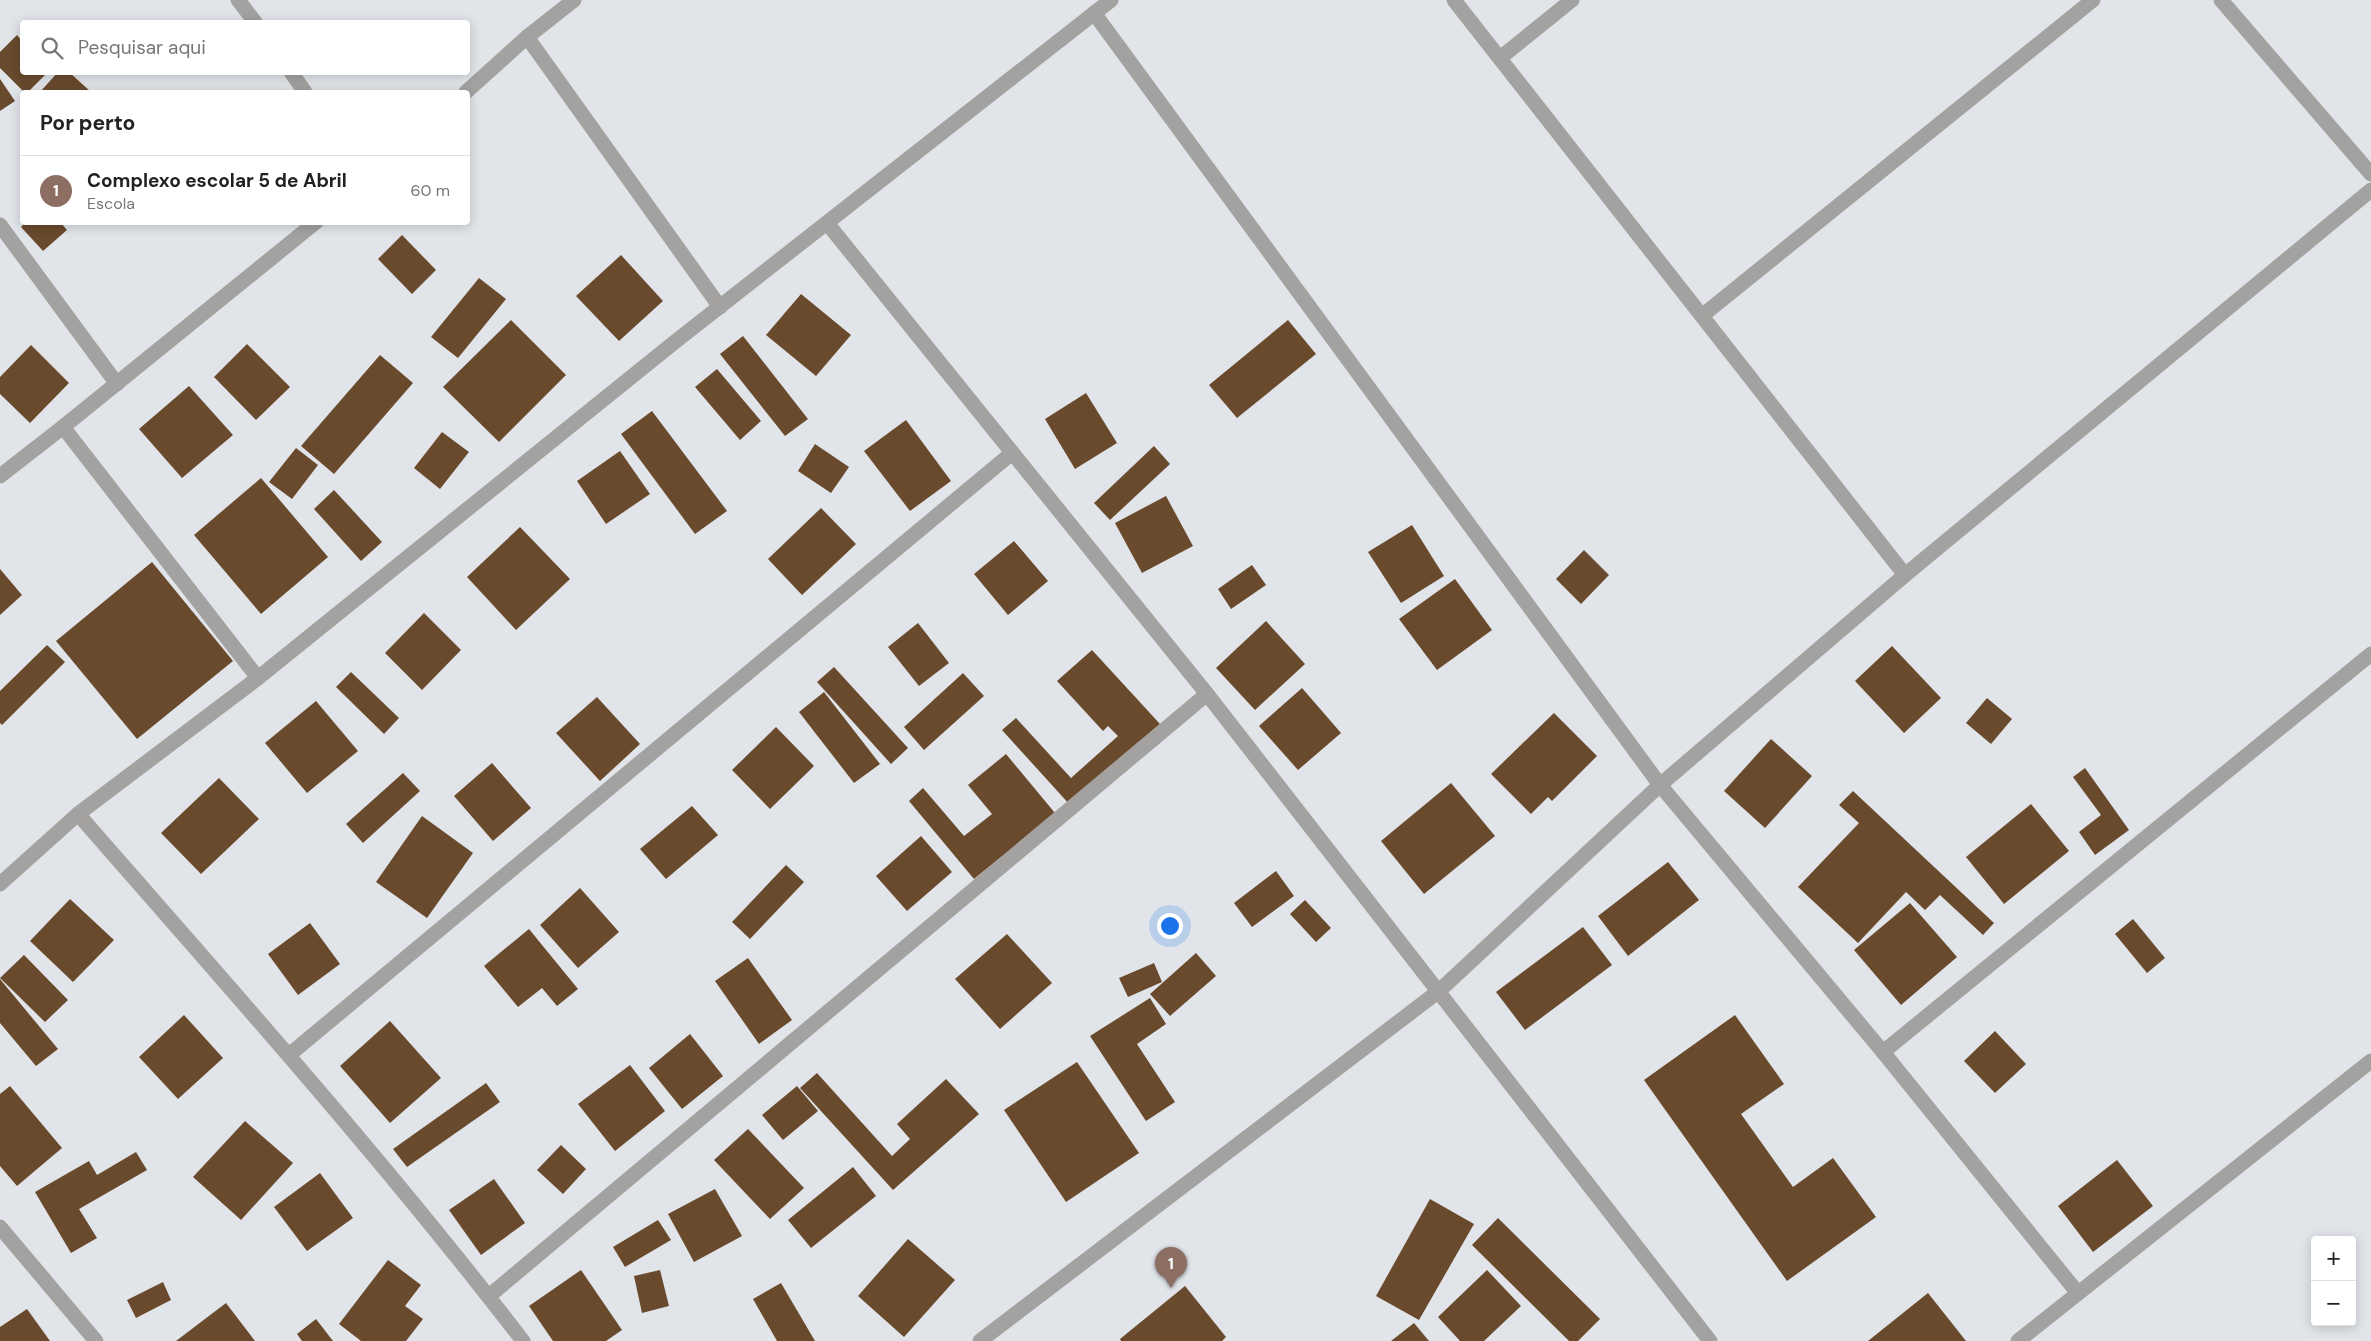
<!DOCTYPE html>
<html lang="pt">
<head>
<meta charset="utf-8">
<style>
  body { margin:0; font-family:"DM Sans",sans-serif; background:#f6f6f6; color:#222 }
  .controls { position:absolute; right:15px; bottom:15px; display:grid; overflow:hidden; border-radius:5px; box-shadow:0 2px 12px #0003 }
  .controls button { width:45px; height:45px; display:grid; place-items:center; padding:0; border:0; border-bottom:1px solid #e0e0e0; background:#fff; color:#222; font:25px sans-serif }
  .you { position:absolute; left:1169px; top:925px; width:18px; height:18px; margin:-12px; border:4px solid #fff; border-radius:50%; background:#1a73e8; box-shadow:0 0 0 8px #1a73e833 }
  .badge { display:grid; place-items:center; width:32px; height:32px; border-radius:50%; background:#7c3aed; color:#fff; font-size:16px; font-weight:700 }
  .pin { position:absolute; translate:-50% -41px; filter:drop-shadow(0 1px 2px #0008) }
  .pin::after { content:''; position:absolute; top:26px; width:18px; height:15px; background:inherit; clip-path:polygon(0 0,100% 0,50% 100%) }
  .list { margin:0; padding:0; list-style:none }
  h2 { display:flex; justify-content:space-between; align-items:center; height:65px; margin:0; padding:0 20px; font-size:21px }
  h2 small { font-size:16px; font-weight:400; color:#767676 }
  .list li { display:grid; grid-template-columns:32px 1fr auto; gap:15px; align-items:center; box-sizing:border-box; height:70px; padding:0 20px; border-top:1px solid #e0e0e0 }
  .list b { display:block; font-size:19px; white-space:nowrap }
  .list p { margin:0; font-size:16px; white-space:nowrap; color:#767676 }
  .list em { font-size:16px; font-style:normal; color:#767676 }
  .icon { flex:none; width:28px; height:28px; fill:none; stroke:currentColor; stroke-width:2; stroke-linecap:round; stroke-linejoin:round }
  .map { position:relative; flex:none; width:2371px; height:1341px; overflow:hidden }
  .search { position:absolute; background:#fff; box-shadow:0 2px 12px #0003; left:20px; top:20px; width:450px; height:55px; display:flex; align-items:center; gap:12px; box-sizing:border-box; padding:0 18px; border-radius:5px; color:#767676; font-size:19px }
  .panel { position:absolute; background:#fff; box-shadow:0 2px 12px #0003; left:20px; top:90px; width:450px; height:135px; border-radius:5px }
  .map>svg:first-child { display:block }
</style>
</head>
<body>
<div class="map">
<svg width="2371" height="1341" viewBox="0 0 2371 1341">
  <rect width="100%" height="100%" fill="#e1e5e9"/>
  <g fill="#6a4a2d">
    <polygon points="17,35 22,41 22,72 48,72 28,92 24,92 0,68 0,52"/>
    <polygon points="58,72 69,72 91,92 40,92"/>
    <polygon points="0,79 15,101 0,111"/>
    <polygon points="26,222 60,222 67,230 43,251 21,227"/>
    <polygon points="402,235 436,270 412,294 378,259"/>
    <polygon points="621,255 663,301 619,341 576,296"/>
    <polygon points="479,278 506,299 458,358 431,337"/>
    <polygon points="801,294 851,335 816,376 766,335"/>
    <polygon points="511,320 566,375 499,442 443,387"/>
    <polygon points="1288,320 1316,354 1237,418 1209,385"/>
    <polygon points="743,336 808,419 785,436 720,354"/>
    <polygon points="247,344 290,387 256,420 214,377"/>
    <polygon points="31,345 69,383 30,423 0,394 0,377"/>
    <polygon points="380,355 413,383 334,474 301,446"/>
    <polygon points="717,369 761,421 740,440 695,387"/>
    <polygon points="189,386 233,435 182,478 139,429"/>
    <polygon points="1086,393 1117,443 1075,469 1045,419"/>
    <polygon points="652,411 727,511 695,534 621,434"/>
    <polygon points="906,420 951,481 910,511 864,451"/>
    <polygon points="442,432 469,452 440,489 414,468"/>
    <polygon points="815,444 849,467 831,493 798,471"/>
    <polygon points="1154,446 1170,464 1110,520 1094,503"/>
    <polygon points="296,448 318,465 292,499 269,482"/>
    <polygon points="620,451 650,494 606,524 577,481"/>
    <polygon points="261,478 328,557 261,614 194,535"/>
    <polygon points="334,490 382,542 361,561 314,509"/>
    <polygon points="1166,496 1193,546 1142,573 1115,523"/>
    <polygon points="821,508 856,544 802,595 768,559"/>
    <polygon points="1412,525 1444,576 1401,603 1368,552"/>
    <polygon points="520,527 570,579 516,630 467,577"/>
    <polygon points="1014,541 1048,581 1008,615 974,574"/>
    <polygon points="1584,550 1609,575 1581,604 1556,579"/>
    <polygon points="152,562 233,661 137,739 56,641"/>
    <polygon points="1252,565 1266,585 1231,609 1218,589"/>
    <polygon points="0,569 22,595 0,615"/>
    <polygon points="1455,579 1492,630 1437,670 1399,619"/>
    <polygon points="424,613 461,650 422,690 385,653"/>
    <polygon points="1266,621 1305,664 1255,710 1216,668"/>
    <polygon points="918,623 949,663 919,686 888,647"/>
    <polygon points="47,645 65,662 2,725 0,723 0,691"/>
    <polygon points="1892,646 1941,698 1904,733 1855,681"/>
    <polygon points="1092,650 1160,724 1070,805 1002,730 1016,718 1071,778 1118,736 1108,726 1103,731 1057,681"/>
    <polygon points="834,667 908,748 891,764 817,682"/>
    <polygon points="351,672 399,718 384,734 336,687"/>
    <polygon points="963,673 984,696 924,750 904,727"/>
    <polygon points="1302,688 1341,733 1298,770 1259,726"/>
    <polygon points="824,692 880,764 854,783 799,712"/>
    <polygon points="597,697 640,744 600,781 556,733"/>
    <polygon points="1987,698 2012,719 1991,744 1966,723"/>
    <polygon points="316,701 358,751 307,793 265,743"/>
    <polygon points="1554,713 1597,756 1552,801 1548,797 1531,814 1491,774"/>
    <polygon points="776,727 814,766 770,809 732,770"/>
    <polygon points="1771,739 1812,776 1765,828 1724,791"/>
    <polygon points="1006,754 1055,813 974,879 909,801 923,788 964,836 992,814 968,785"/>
    <polygon points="492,763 531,808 493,841 454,796"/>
    <polygon points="2085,768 2129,830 2095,855 2079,832 2101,815 2073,777"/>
    <polygon points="403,773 420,791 363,843 346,824"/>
    <polygon points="219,778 259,819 201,874 161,833"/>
    <polygon points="1451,783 1495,836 1424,894 1381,841"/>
    <polygon points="1853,791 1994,923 1983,935 1940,895 1925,910 1906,892 1858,943 1798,887 1859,823 1839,805"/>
    <polygon points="2031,804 2069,851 2004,904 1966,857"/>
    <polygon points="692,806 718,835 666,879 640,849"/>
    <polygon points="422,816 473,853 427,918 376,882"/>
    <polygon points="921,836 952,872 907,911 876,876"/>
    <polygon points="1668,862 1699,900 1628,956 1598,916"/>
    <polygon points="786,865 804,882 750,939 732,922"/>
    <polygon points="1276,871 1294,896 1252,927 1234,903"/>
    <polygon points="580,888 619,932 578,968 540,925"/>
    <polygon points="70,899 114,940 73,982 30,941"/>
    <polygon points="1305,900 1331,928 1316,942 1290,914"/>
    <polygon points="1910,903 1957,957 1901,1005 1854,950"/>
    <polygon points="2133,919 2165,958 2147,973 2115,934"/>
    <polygon points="310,923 340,964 298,995 268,954"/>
    <polygon points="1583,927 1612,965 1525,1030 1496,992"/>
    <polygon points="529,929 578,989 557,1006 542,988 518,1007 484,966"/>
    <polygon points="1007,934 1052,983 1000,1029 955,979"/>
    <polygon points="1196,953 1216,976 1170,1016 1150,994"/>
    <polygon points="24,955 68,1000 45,1022 0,978"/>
    <polygon points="748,958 792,1020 759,1044 715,981"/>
    <polygon points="1154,963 1162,982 1128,997 1119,978"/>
    <polygon points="0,979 58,1049 36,1066 0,1023"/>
    <polygon points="1150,998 1166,1024 1137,1044 1175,1102 1146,1121 1090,1036"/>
    <polygon points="184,1015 223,1058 178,1099 139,1057"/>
    <polygon points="1735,1015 1784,1084 1741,1114 1793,1187 1833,1158 1876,1217 1787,1281 1644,1080"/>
    <polygon points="390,1021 441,1078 390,1123 340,1066"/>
    <polygon points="1995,1031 2026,1064 1995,1093 1964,1061"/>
    <polygon points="690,1034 723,1076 682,1109 649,1068"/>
    <polygon points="1077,1062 1139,1153 1066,1202 1004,1110"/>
    <polygon points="630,1065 665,1111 615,1151 578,1104"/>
    <polygon points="817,1073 892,1156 910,1139 897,1124 946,1079 979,1114 893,1190 800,1088"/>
    <polygon points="486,1083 500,1102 407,1167 393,1149"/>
    <polygon points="10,1086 62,1148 17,1186 0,1166 0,1094"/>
    <polygon points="797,1086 818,1111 783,1140 762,1115"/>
    <polygon points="245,1121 293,1163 241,1220 193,1177"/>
    <polygon points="748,1129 804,1188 770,1219 714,1160"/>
    <polygon points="561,1145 586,1169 563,1194 537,1170"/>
    <polygon points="136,1152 147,1170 79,1209 97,1238 71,1253 35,1192 89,1161 97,1175"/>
    <polygon points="2117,1160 2153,1206 2093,1252 2058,1206"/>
    <polygon points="853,1167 876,1196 811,1248 788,1220"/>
    <polygon points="320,1173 353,1218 307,1251 274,1207"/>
    <polygon points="494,1179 525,1223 481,1255 449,1210"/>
    <polygon points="715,1189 742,1236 694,1262 668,1214"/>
    <polygon points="1430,1199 1474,1224 1419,1320 1376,1296"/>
    <polygon points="1498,1218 1600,1319 1578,1341 1569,1341 1472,1245"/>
    <polygon points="658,1220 671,1240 625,1267 613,1247"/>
    <polygon points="908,1239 955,1280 904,1337 858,1296"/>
    <polygon points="388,1260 421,1285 405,1306 423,1319 406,1341 361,1341 339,1324"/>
    <polygon points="581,1270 622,1330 606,1341 553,1341 529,1306"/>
    <polygon points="660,1270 669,1306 642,1313 634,1276"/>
    <polygon points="1487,1270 1521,1306 1484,1341 1460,1341 1438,1317"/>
    <polygon points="163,1282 171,1300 136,1318 127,1300"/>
    <polygon points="781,1283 815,1341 777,1341 753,1299"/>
    <polygon points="1185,1286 1226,1337 1222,1341 1121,1341 1120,1339"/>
    <polygon points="1928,1293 1966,1341 1868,1341"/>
    <polygon points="226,1303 255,1341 176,1341"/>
    <polygon points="27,1309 50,1341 0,1341 0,1327"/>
    <polygon points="316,1319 333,1341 302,1341 297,1334"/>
    <polygon points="1414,1323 1429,1341 1391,1341"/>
  </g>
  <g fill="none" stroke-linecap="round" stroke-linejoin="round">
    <g stroke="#a4a2a0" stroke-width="15">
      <polyline points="238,0 255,22"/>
      <polyline points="527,37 720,307"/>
      <polyline points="1500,58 1572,0"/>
      <polyline points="291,72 305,92"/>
      <polyline points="0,225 117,384"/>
      <polyline points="1703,315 2093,0"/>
      <polyline points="63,427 258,678"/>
      <polyline points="1883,1052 2371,654"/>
      <polyline points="289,1055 1012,453"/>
      <polyline points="0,1227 96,1341"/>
      <polyline points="489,1296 1207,694"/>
    </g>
    <g stroke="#a4a2a0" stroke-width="15">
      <polyline points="1454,0 1905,575"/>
      <polyline points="2221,0 2371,174"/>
      <polyline points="1094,13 1660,785 1883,1052 2077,1292"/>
      <polyline points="466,92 527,37 574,0"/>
      <polyline points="827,223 1207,694 1710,1341"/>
      <polyline points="0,476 63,427 316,222"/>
      <path d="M78 814C229 987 383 1159 523 1341"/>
      <polyline points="0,884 78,814 258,678 676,341 1111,0"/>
      <polyline points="980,1341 1439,991 1660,785 1905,575 2371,190"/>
      <polyline points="2018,1341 2371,1061"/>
    </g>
  </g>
</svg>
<div class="controls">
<button>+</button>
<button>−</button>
</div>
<div class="you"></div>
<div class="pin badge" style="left:1171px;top:1288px;background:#8d6e63">1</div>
<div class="search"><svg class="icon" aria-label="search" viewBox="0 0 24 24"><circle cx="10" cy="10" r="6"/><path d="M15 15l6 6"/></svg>Pesquisar aqui</div>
<section class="panel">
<h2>Por perto<small></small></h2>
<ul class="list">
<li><span class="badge" style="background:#8d6e63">1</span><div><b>Complexo escolar 5 de Abril</b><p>Escola</p></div><em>60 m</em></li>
</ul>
</section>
</div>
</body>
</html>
